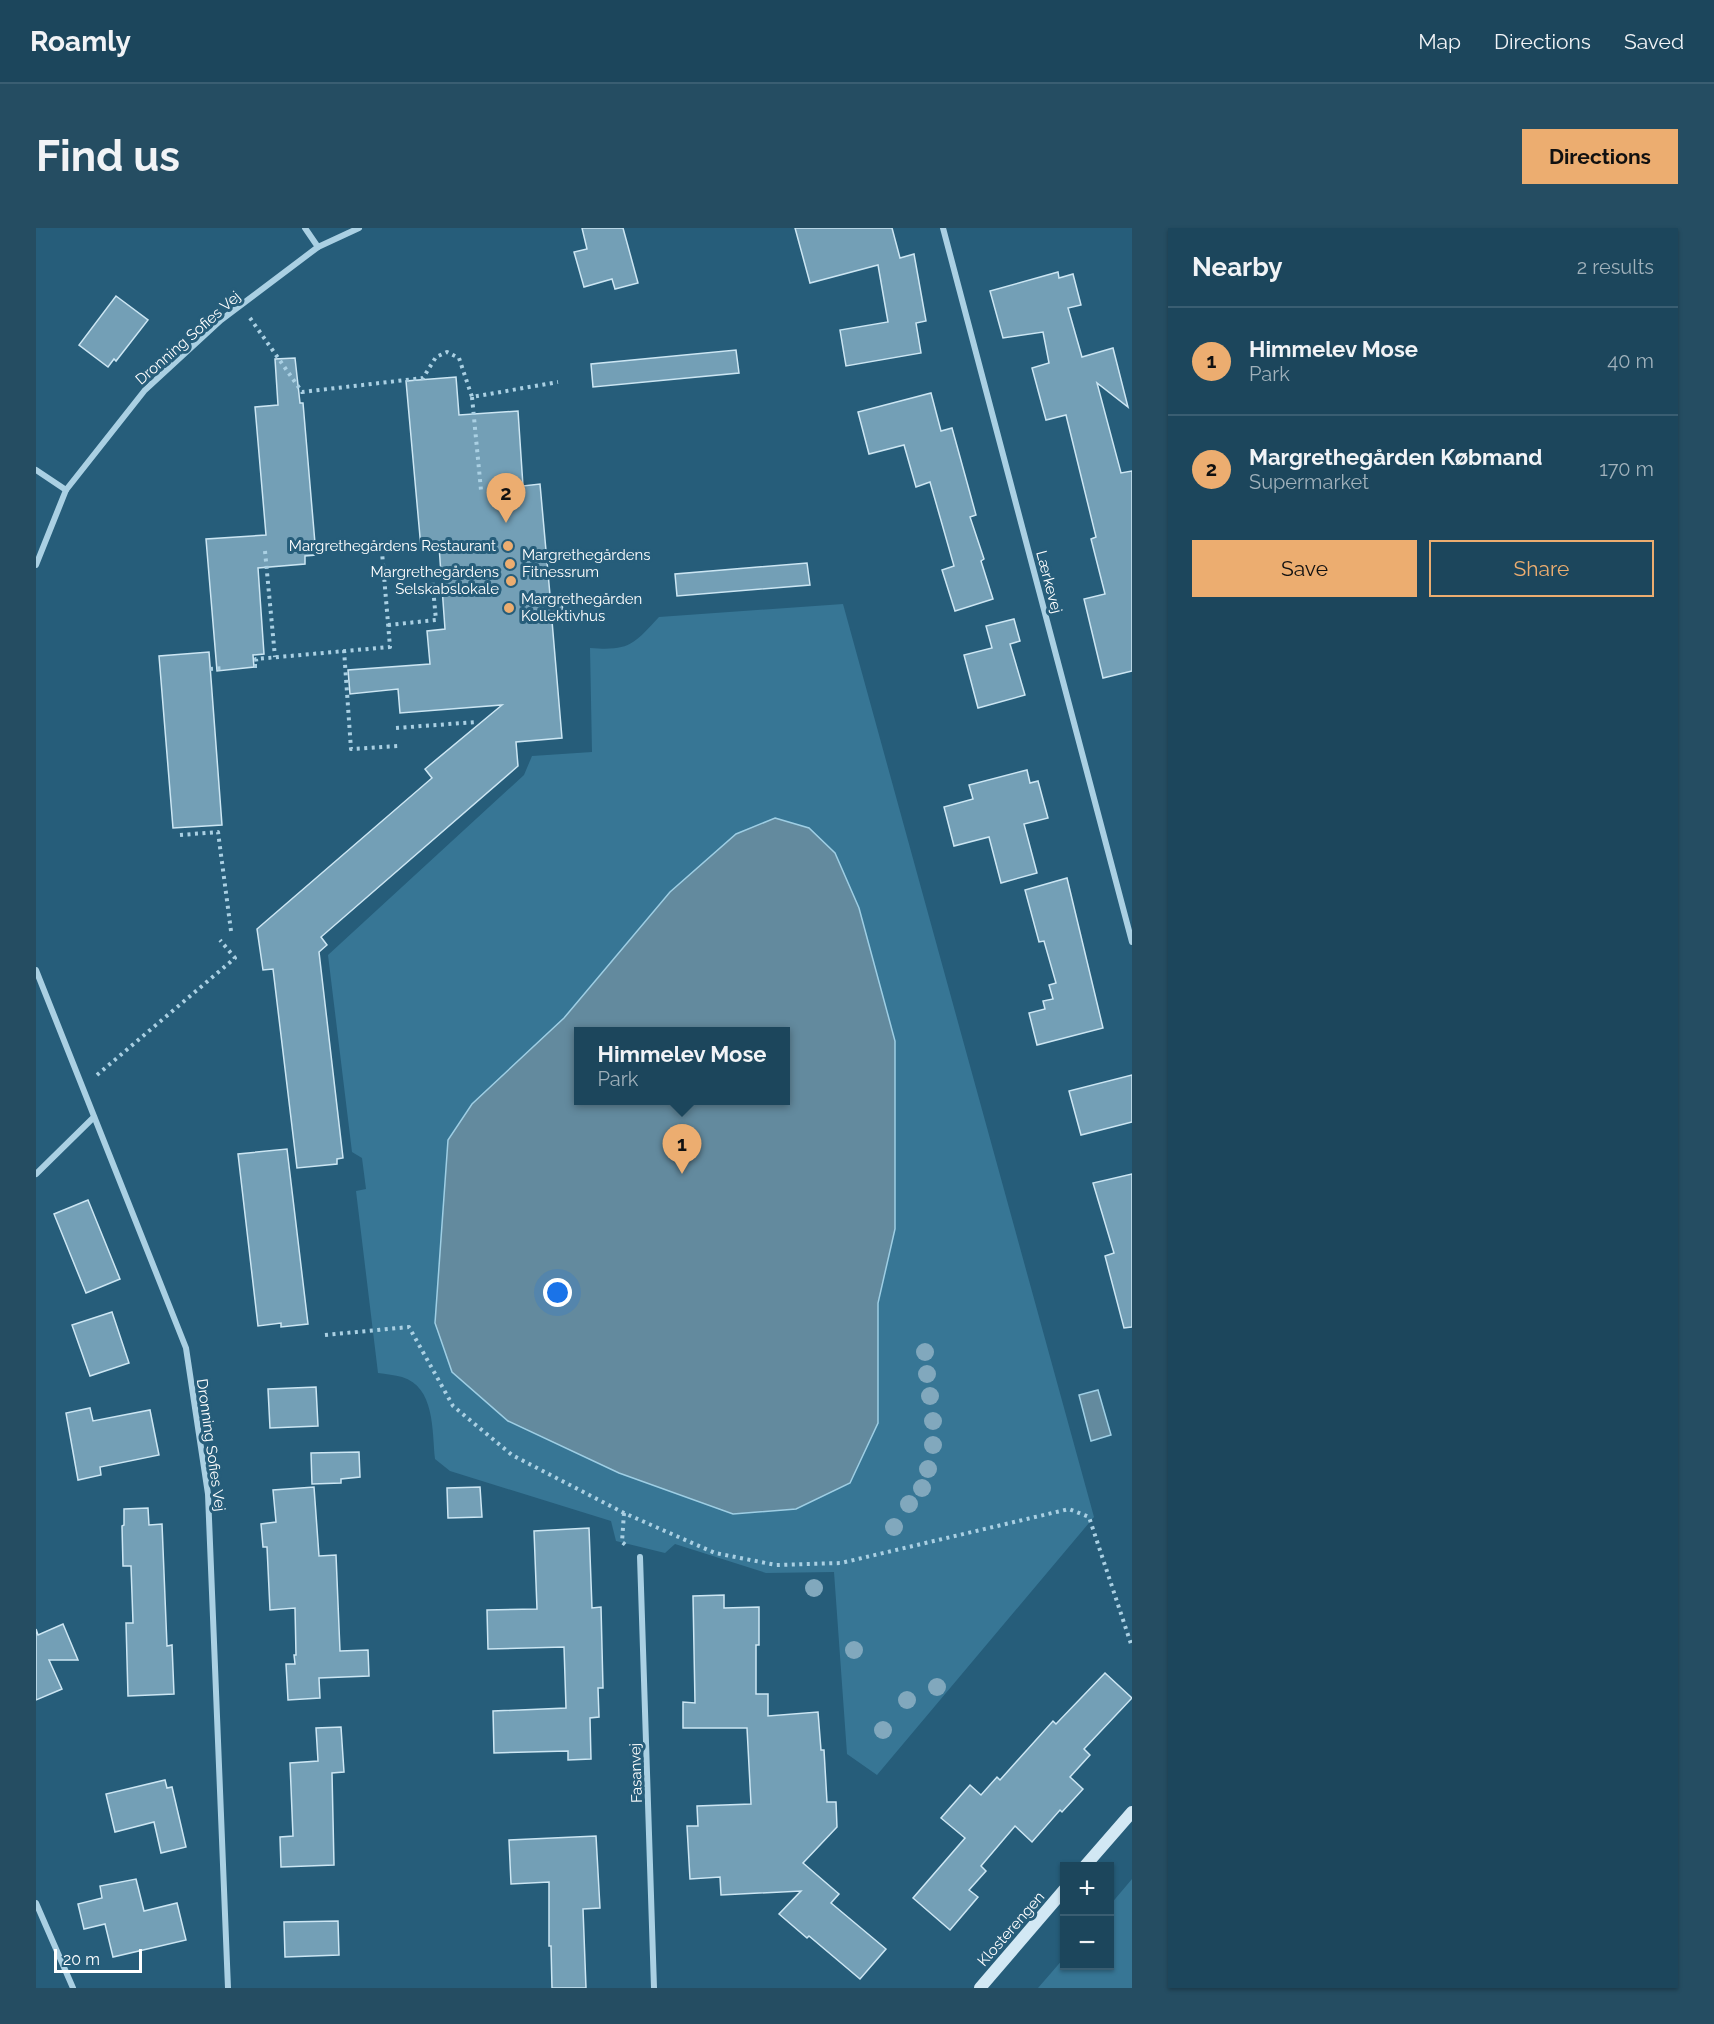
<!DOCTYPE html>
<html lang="en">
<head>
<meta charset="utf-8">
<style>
  body { margin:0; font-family:Raleway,sans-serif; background:#254d62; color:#f1f3f6 }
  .controls { position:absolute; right:18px; bottom:18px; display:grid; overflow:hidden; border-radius:0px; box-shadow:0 2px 4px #0004 }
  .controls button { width:54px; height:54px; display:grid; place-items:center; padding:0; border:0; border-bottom:2px solid #3a5e72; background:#1c465c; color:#f1f3f6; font:30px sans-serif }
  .scale { position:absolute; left:18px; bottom:15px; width:88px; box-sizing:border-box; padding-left:6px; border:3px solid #fff; border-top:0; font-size:16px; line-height:21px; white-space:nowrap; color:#fff; -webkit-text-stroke:4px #265d7a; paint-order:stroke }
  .you { position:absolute; left:522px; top:1065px; width:21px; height:21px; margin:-15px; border:4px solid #fff; border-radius:50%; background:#1a73e8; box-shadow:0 0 0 9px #1a73e833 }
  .badge { display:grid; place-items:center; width:39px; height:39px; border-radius:50%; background:#ecad70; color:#111; font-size:20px; font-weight:700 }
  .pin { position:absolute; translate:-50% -50px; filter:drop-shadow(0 2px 3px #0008) }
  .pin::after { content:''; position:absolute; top:32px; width:21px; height:18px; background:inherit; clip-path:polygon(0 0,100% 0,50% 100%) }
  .popup { position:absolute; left:538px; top:799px; width:216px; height:78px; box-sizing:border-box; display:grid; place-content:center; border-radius:0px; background:#1c465c; filter:drop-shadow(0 2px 4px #0005); font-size:20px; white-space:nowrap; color:#a0b1bb }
  .popup b { font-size:22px; color:#f1f3f6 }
  .popup::after { content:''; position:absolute; left:50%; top:100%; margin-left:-12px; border:12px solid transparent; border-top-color:#1c465c }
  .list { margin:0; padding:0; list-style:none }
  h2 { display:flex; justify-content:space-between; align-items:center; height:78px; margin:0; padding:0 24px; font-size:26px }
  h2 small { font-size:20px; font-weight:400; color:#a0b1bb }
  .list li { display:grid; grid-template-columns:39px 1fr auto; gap:18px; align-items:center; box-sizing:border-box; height:108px; padding:0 24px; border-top:2px solid #3a5e72 }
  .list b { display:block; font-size:22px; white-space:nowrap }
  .list p { margin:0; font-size:20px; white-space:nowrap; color:#a0b1bb }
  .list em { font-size:20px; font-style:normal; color:#a0b1bb }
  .actions { display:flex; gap:12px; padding:18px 24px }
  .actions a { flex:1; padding:14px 0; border:2px solid #ecad70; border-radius:0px; text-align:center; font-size:21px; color:#ecad70 }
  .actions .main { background:#ecad70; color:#111 }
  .map { position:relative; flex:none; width:1096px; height:1760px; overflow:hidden; border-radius:0px }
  header { display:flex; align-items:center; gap:36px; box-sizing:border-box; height:84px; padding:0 30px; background:#1c465c; border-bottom:2px solid #3a5e72 }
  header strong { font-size:28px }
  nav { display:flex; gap:33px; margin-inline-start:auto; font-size:21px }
  .intro { display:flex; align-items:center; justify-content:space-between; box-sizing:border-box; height:144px; padding:0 36px }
  h1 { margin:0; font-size:42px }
  .button { padding:15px 27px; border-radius:0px; background:#ecad70; color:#111; font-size:21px; font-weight:700 }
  main { display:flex; gap:36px; padding:0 36px }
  aside { flex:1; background:#1c465c; border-radius:0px; box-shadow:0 2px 4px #0004 }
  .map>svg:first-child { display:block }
</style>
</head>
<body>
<header>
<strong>Roamly</strong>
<nav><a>Map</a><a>Directions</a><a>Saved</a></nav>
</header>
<div class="intro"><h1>Find us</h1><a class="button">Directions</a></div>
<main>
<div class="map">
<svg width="1096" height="1760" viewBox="0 0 1096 1760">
  <rect width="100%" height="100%" fill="#265d7a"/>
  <g fill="#377695" fill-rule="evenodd">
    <path d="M807 376 1058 1289 841 1547 811 1526 798 1344 730 1345 639 1316 629 1325 580 1313 575 1293 414 1243 399 1231C396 1202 399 1159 366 1149 359 1147 350 1146 342 1145L320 963 330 961 326 930 316 924 292 727 488 547 496 528 556 524 554 420C593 423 597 417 623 389ZM542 804H750V872H542Z"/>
    <polygon points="1096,1651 1096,1760 1002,1760 1028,1730 1028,1738 1074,1738 1074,1677"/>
  </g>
  <g fill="#638a9e" stroke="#9ecee4" stroke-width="1.5" fill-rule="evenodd">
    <path d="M739 590 773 600 799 625 823 680 859 813V1001L842 1075V1195L814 1255 760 1281 697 1286 583 1245 472 1193 416 1144 399 1095 412 912 436 876 528 790 634 664 700 606ZM542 804H750V872H542Z"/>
    <polygon points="1062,1162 1075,1207 1055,1213 1043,1167"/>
  </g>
  <g fill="#739fb6" stroke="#cce6f3" stroke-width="1.5">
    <polygon points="546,0 587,0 602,55 579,61 576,51 548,59 538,24 551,21"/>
    <polygon points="759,0 856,0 864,30 878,26 890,93 880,95 885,125 810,138 804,102 852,94 842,37 774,55"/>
    <polygon points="1022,44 1023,50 1037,46 1045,77 1032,80 1046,129 1077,120 1092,179 1061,155 1085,245 1096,243 1096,443 1067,450 1048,371 1069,366 1055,311 1060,309 1030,187 1010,192 996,140 1013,135 1007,104 967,110 954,63"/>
    <polygon points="80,68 112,92 80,133 78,131 72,139 43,117"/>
    <polygon points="700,122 703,145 557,159 555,136"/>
    <polygon points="259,130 264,175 267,175 280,327 269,328 269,336 222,340 228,426 217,427 218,439 181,443 170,311 230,307 219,179 242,177 239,131"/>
    <polygon points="420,149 423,187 482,183 487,258 504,256 514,367 525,366 528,392 516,393 526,510 480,514 482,538 285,709 291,717 283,724 307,930 301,931 301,936 261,940 237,741 227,742 221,701 396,550 389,541 466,477 364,485 362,461 314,466 312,442 394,436 391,403 409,401 403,318 385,320 370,153"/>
    <polygon points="895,165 905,203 916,200 940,287 934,289 948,331 945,333 957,371 919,383 906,342 918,338 894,254 880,259 868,217 833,226 822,184"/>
    <polygon points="771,335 774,357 641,368 639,346"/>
    <polygon points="978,391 984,413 974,416 989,467 942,480 928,427 956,420 950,398"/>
    <polygon points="173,424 186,597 137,600 123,428"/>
    <polygon points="991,542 994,555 1002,553 1012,590 988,596 1001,645 965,655 953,609 918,618 908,579 937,571 933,557"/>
    <polygon points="1031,650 1067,800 1001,817 993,785 1009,781 1007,773 1017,771 1013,757 1020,755 1008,713 1003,714 989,662"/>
    <polygon points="1096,847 1096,894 1045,907 1033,863"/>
    <polygon points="251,921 272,1096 245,1099 245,1095 222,1098 202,926"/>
    <polygon points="1096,946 1096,1099 1088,1100 1069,1028 1078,1025 1057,955"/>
    <polygon points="52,972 84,1051 50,1065 18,986"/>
    <polygon points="76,1084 93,1135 54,1148 36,1097"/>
    <polygon points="280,1159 282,1198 234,1200 232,1161"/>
    <polygon points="54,1180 57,1193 114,1182 123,1227 64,1239 65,1247 42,1252 30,1185"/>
    <polygon points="323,1224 324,1249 305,1251 305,1255 276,1256 275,1225"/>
    <polygon points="278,1259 283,1328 300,1327 304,1423 332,1422 333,1448 283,1450 284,1470 252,1472 250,1436 259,1436 258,1427 260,1427 259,1380 234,1382 231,1319 227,1319 225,1296 240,1294 237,1262"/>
    <polygon points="444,1259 446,1289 412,1290 411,1260"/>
    <polygon points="112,1280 113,1297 126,1296 131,1418 136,1417 138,1466 92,1468 90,1395 97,1395 95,1338 87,1338 86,1298 88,1297 88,1281"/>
    <polygon points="553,1300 556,1380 565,1379 567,1460 562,1460 563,1489 554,1490 555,1531 532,1532 532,1523 458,1525 457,1483 530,1480 528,1419 452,1421 451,1382 501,1381 498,1303"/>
    <polygon points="688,1367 688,1380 723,1379 723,1417 720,1417 720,1466 732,1466 732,1488 782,1484 785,1522 788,1522 791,1574 800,1574 801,1599 767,1635 803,1666 795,1675 850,1721 824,1751 773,1708 771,1710 743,1686 765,1663 685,1667 684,1649 654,1651 651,1598 662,1598 661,1578 715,1576 711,1500 647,1500 647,1474 659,1475 657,1368"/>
    <polygon points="27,1396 42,1432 13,1432 26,1461 0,1472 0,1401 2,1407"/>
    <polygon points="1069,1445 1096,1470 1048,1521 1054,1527 1034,1549 1047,1561 1026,1584 1024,1582 996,1614 979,1598 945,1638 950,1643 933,1662 942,1669 914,1702 877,1670 929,1610 905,1590 934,1557 945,1567 961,1549 964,1552 1017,1493 1020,1496"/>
    <polygon points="305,1499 308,1544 296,1545 298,1637 245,1639 244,1609 257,1608 254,1535 282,1533 280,1500"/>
    <polygon points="129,1552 131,1560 136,1559 150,1619 125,1625 118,1594 79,1604 70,1566"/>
    <polygon points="560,1608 564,1680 547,1681 550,1760 516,1760 515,1718 513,1718 513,1654 475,1656 473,1612"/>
    <polygon points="100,1651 108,1683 141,1675 150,1712 77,1729 69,1696 48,1701 42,1676 66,1670 64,1658"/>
    <polygon points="302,1693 303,1727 249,1729 248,1694"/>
  </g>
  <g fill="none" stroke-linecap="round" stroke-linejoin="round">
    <g stroke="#aad0e3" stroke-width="4" stroke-dasharray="3 4.5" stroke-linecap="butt">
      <polyline points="214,90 266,164 387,150 400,129 411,124 423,130 436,169 522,154"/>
      <polyline points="436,169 445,262"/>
      <polyline points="229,323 239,429"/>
      <polyline points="352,397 400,392 395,338"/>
      <polyline points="308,422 315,521 362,518"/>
      <polyline points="218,438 221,438 220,431 354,419 346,324"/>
      <polyline points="174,441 188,440"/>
      <polyline points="360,500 440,494"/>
      <polyline points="144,607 182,604 195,703"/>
      <polyline points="61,847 199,730 184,712"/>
      <polyline points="289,1107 373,1099 417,1178 476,1227 588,1285 679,1325 740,1337 805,1335 1033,1281 1053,1289 1096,1419"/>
      <polyline points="588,1285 586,1314 591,1318"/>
    </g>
    <g stroke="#aad0e3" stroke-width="6">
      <polyline points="269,0 282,19"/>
      <polyline points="907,0 1096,714"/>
      <polyline points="0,242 30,262"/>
      <polyline points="0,337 30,262 109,162 185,92 282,19 323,0"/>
      <polyline points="0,742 150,1120 172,1266 192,1760"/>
      <polyline points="0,946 58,889"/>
      <polyline points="604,1329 618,1760"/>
      <polyline points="0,1675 37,1760"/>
    </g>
    <g stroke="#d2e8f4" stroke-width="12">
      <polyline points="1049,1638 1096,1584"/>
      <polyline points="944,1760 1028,1662"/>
    </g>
  </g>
  <g fill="#81a8bd">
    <circle cx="889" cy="1124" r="9"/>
    <circle cx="891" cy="1146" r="9"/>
    <circle cx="894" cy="1168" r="9"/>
    <circle cx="897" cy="1193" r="9"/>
    <circle cx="897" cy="1217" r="9"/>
    <circle cx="892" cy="1241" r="9"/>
    <circle cx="886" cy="1260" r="9"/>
    <circle cx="873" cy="1276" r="9"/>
    <circle cx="858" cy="1299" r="9"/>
    <circle cx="778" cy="1360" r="9"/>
    <circle cx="818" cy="1422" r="9"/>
    <circle cx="901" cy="1459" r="9"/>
    <circle cx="871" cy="1472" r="9"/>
    <circle cx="847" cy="1502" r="9"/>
  </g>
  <g fill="#ecad70" stroke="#265d7a" stroke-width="2">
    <circle cx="472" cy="318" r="6"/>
    <circle cx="474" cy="336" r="6"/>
    <circle cx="475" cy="353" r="6"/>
    <circle cx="473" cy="380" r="6"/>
  </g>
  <g text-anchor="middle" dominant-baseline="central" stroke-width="6" stroke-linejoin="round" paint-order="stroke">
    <g font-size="15" fill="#fff" stroke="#265d7a">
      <text transform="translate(152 110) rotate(-41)">Dronning Sofies Vej</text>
      <text transform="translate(1013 354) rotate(75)">Lærkevej</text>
      <text transform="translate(175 1217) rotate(82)">Dronning Sofies Vej</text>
      <text transform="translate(600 1545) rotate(-92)">Fasanvej</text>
      <text transform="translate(975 1701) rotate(-49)">Klosterengen</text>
    </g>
    <g font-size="15" fill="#fff" stroke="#265d7a" text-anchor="end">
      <text x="460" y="318">Margrethegårdens Restaurant</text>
      <text x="486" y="327" text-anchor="start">Margrethegårdens<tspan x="486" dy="17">Fitnessrum</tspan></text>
      <text x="463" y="344">Margrethegårdens<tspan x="463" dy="17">Selskabslokale</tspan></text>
      <text x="485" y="371" text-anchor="start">Margrethegården<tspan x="485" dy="17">Kollektivhus</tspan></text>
    </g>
  </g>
</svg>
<div class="controls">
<button>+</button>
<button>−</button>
</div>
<div class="scale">20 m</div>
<div class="you"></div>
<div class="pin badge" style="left:646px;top:946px">1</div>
<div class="popup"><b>Himmelev Mose</b>Park</div>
<div class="pin badge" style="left:470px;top:295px">2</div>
</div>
<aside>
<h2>Nearby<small>2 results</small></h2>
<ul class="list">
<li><span class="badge">1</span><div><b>Himmelev Mose</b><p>Park</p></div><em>40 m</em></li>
<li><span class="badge">2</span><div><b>Margrethegården Købmand</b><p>Supermarket</p></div><em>170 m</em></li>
</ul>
<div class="actions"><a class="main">Save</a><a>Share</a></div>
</aside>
</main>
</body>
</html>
